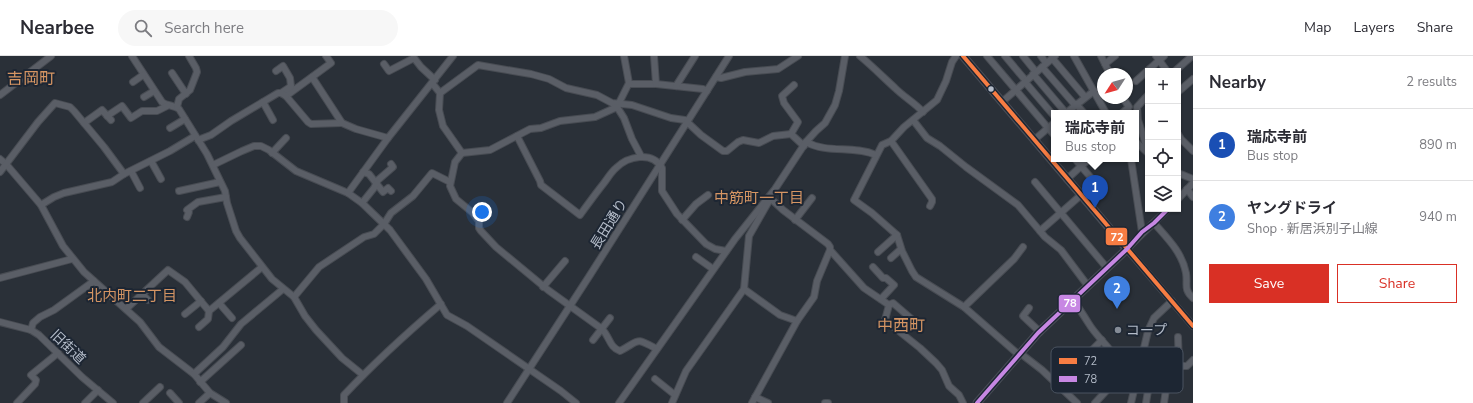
<!DOCTYPE html>
<html lang="en">
<head>
<meta charset="utf-8">
<style>
  body { margin:0; font-family:"Nunito Sans","Noto Sans JP",sans-serif; background:#f7f7f7; color:#2b2b33 }
  .controls { position:absolute; right:12px; top:12px; display:grid; overflow:hidden; border-radius:0px; box-shadow:0 1px 3px #0004 }
  .controls button { width:36px; height:36px; display:grid; place-items:center; padding:0; border:0; border-bottom:1px solid #e1e1e2; background:#fff; color:#2b2b33; font:20px sans-serif }
  .compass { position:absolute; left:1097px; top:12px; width:36px; height:36px; border-radius:50%; background:#fff; box-shadow:0 1px 3px #0004; rotate:234deg }
  .you { position:absolute; left:482px; top:156px; width:14px; height:14px; margin:-10px; border:3px solid #fff; border-radius:50%; background:#1a73e8; box-shadow:0 0 0 6px #1a73e833 }
  .badge { display:grid; place-items:center; width:26px; height:26px; border-radius:50%; background:#d93025; color:#fff; font-size:13px; font-weight:700 }
  .pin { position:absolute; translate:-50% -33px; filter:drop-shadow(0 1px 2px #0008) }
  .pin::after { content:''; position:absolute; top:21px; width:14px; height:12px; background:inherit; clip-path:polygon(0 0,100% 0,50% 100%) }
  .popup { position:absolute; left:1051px; top:54px; width:88px; height:52px; box-sizing:border-box; display:grid; place-content:center; border-radius:0px; background:#fff; filter:drop-shadow(0 1px 3px #0005); font-size:13px; white-space:nowrap; color:#7c7c81 }
  .popup b { font-size:15px; color:#2b2b33 }
  .popup::after { content:''; position:absolute; left:50%; top:100%; margin-left:-8px; border:8px solid transparent; border-top-color:#fff }
  .list { margin:0; padding:0; list-style:none }
  h2 { display:flex; justify-content:space-between; align-items:center; height:52px; margin:0; padding:0 16px; font-size:17px }
  h2 small { font-size:13px; font-weight:400; color:#7c7c81 }
  .list li { display:grid; grid-template-columns:26px 1fr auto; gap:12px; align-items:center; box-sizing:border-box; height:72px; padding:0 16px; border-top:1px solid #e1e1e2 }
  .list b { display:block; font-size:15px; white-space:nowrap }
  .list p { margin:0; font-size:13px; white-space:nowrap; color:#7c7c81 }
  .list em { font-size:13px; font-style:normal; color:#7c7c81 }
  .actions { display:flex; gap:8px; padding:12px 16px }
  .actions a { flex:1; padding:9px 0; border:1px solid #d93025; border-radius:0px; text-align:center; font-size:14px; color:#d93025 }
  .actions .main { background:#d93025; color:#fff }
  .icon { flex:none; width:22px; height:22px; fill:none; stroke:currentColor; stroke-width:2; stroke-linecap:round; stroke-linejoin:round }
  .map { position:relative; flex:none; width:1193px; height:347px; overflow:hidden }
  header { display:flex; align-items:center; gap:24px; box-sizing:border-box; height:56px; padding:0 20px; background:#fff; border-bottom:1px solid #e1e1e2 }
  header strong { font-size:19px }
  nav { display:flex; gap:22px; margin-inline-start:auto; font-size:14px }
  .search { width:280px; height:36px; background:#f7f7f7; display:flex; align-items:center; gap:10px; box-sizing:border-box; padding:0 14px; border-radius:22px; color:#7c7c81; font-size:15px }
  main { display:flex }
  aside { flex:1; background:#fff }
  .map>svg:first-child { display:block }
</style>
</head>
<body>
<header>
<strong>Nearbee</strong>
<div class="search"><svg class="icon" aria-label="search" viewBox="0 0 24 24"><circle cx="10" cy="10" r="6"/><path d="M15 15l6 6"/></svg>Search here</div>
<nav><a>Map</a><a>Layers</a><a>Share</a></nav>
</header>
<main>
<div class="map">
<svg width="1193" height="347" viewBox="0 0 1193 347">
  <rect width="100%" height="100%" fill="#2a3038"/>
  <g fill="none" stroke-linecap="round" stroke-linejoin="round">
    <g stroke="#484c53" stroke-width="8">
      <g id="minor">
        <path d="M132 0 162 46C167 50 174 49 179 53L207 98 225 135 227 147 236 175 240 182 272 223 294 241 305 260 316 274 342 302 363 319"/>
        <polyline points="326,0 331,7 286,40 308,66 311,68 342,67"/>
        <polyline points="624,0 629,27 631,28 656,28 703,33 707,35"/>
        <polyline points="654,0 656,28"/>
        <path d="M860 0C872 10 883 21 895 32 904 41 915 47 923 56"/>
        <polyline points="956,0 952,6 946,25 937,44 904,71 891,85 882,89 854,144 872,157 897,179 902,195 912,215 916,221 964,251 1019,299"/>
        <polyline points="987,0 1054,79"/>
        <polyline points="1005,0 1026,25"/>
        <polyline points="1023,0 1036,16"/>
        <polyline points="1041,0 1046,7"/>
        <polyline points="1074,0 1106,57"/>
        <polyline points="1101,0 1110,18"/>
        <polyline points="1156,0 1167,15"/>
        <polyline points="1052,2 1085,41"/>
        <polyline points="384,8 389,15 414,2 421,11 435,24"/>
        <polyline points="1105,8 1115,0"/>
        <polyline points="1042,11 1075,49"/>
        <polyline points="276,15 283,10 290,22 291,30 290,31 281,37"/>
        <polyline points="1175,15 1192,0"/>
        <polyline points="172,17 186,38"/>
        <polyline points="1033,18 1066,57"/>
        <polyline points="312,21 342,67 356,73 388,82"/>
        <polyline points="716,21 721,22 745,16 778,13 798,0"/>
        <polyline points="1136,25 1164,0"/>
        <polyline points="133,26 143,19"/>
        <polyline points="1025,26 1054,60"/>
        <path d="M432 27 440 37 439 54 443 70 462 97 455 106 450 130 456 143 473 157 479 165V172L481 175 496 191 548 234 602 273C610 281 609 291 620 295 641 284 634 281 657 293"/>
        <polyline points="629,27 617,51 624,62 632,83 641,100"/>
        <polyline points="676,30 695,0"/>
        <polyline points="1178,36 1193,23"/>
        <polyline points="440,37 478,9 531,18 549,23 566,32 597,39 612,47 632,49 671,62 685,64 701,79 723,95 727,95 738,86 743,84 759,87 773,80 791,78 804,90"/>
        <polyline points="0,39 51,0"/>
        <polyline points="144,41 154,35"/>
        <polyline points="263,46 273,64"/>
        <polyline points="1002,46 1055,0"/>
        <polyline points="1076,48 1084,57"/>
        <polyline points="177,51 179,43 190,34 197,16 196,12 189,0"/>
        <polyline points="1066,57 1094,35"/>
        <polyline points="1122,57 1129,51 1123,42"/>
        <polyline points="107,60 122,50 131,62 142,55 157,55 167,50"/>
        <polyline points="913,64 927,82 940,90 966,111 1018,149 1045,181 1061,194 1088,230"/>
        <polyline points="84,67 102,54 111,64"/>
        <polyline points="170,72 185,63"/>
        <polyline points="791,78 798,66 784,47 782,40 794,29"/>
        <polyline points="1178,78 1181,83 1193,95"/>
        <path d="M517 80 540 125 541 129 580 159C588 148 596 137 604 127 608 122 611 116 616 112 628 100 652 95 662 112V135L677 158 706 188 715 193 726 195"/>
        <polyline points="198,84 211,79 231,65 278,37 281,37 286,40"/>
        <polyline points="1034,84 1054,67"/>
        <polyline points="891,85 932,143 932,146 930,150"/>
        <path d="M806 86C828 98 853 89 876 99"/>
        <polyline points="1136,86 1148,97"/>
        <polyline points="1146,94 1147,92 1138,64 1137,51 1148,39"/>
        <polyline points="272,97 286,82"/>
        <polyline points="462,97 490,94 530,73 541,72 560,65 595,61 617,51"/>
        <polyline points="0,103 6,108 41,149 63,190 84,216 140,266 159,291 194,318 210,337 226,347"/>
        <polyline points="1075,103 1098,130"/>
        <polyline points="1131,103 1142,176"/>
        <polyline points="151,105 161,123"/>
        <polyline points="213,109 242,95 254,90 261,90 269,94 296,115 348,137 362,147 390,174 426,223 447,259 467,270 561,335 576,347"/>
        <polyline points="131,115 140,132"/>
        <polyline points="0,116 38,66 55,47 70,51 74,55 104,91 124,118"/>
        <polyline points="363,116 369,118 383,136 388,132 391,135"/>
        <polyline points="1178,117 1193,123"/>
        <polyline points="1067,123 1089,103"/>
        <polyline points="1035,126 1107,212"/>
        <polyline points="1187,133 1193,141"/>
        <polyline points="179,135 220,126"/>
        <polyline points="348,137 388,82 453,0"/>
        <polyline points="769,141 783,154 828,188 830,191 830,194 864,232 889,249 885,264 920,292 936,307 942,314 949,330 959,339 963,347"/>
        <polyline points="1178,143 1193,127"/>
        <polyline points="362,147 374,132 378,124 393,111 391,108"/>
        <polyline points="41,149 54,141 64,137 112,126 124,118 170,95 195,80"/>
        <path d="M1168 153C1154 167 1140 179 1127 193L1193 270"/>
        <polyline points="187,161 189,156 187,154 198,146 226,141"/>
        <polyline points="682,164 696,148 708,139"/>
        <polyline points="795,164 812,142"/>
        <path d="M1154 167C1167 182 1182 196 1186 217 1188 229 1183 233 1193 242"/>
        <polyline points="1040,175 1081,139"/>
        <polyline points="878,196 897,179"/>
        <polyline points="696,201 713,213"/>
        <polyline points="891,202 901,193"/>
        <polyline points="873,211 883,222 886,222 894,229 881,243"/>
        <polyline points="0,222 72,203"/>
        <polyline points="543,231 565,205"/>
        <polyline points="744,233 780,259 797,265"/>
        <polyline points="142,238 148,244"/>
        <polyline points="294,241 319,211 364,181 374,178 384,168 391,157 413,140 432,117 450,126"/>
        <path d="M1073 244C1079 252 1084 260 1089 268 1098 283 1118 298 1122 315L1120 320 1095 347"/>
        <polyline points="219,247 232,262"/>
        <polyline points="889,249 893,247 915,266"/>
        <polyline points="964,251 1014,203 1023,191"/>
        <polyline points="1029,252 1023,260 1040,276"/>
        <polyline points="126,253 168,214 185,226 209,255 262,211"/>
        <polyline points="185,258 201,245"/>
        <polyline points="0,266 31,274 39,279 82,321 113,347"/>
        <polyline points="199,271 208,263 209,255"/>
        <polyline points="31,274 33,267 40,261 54,254 94,225"/>
        <polyline points="1178,281 1179,310 1187,310 1193,304"/>
        <polyline points="593,284 610,262"/>
        <polyline points="1020,297 1042,314 1077,347"/>
        <polyline points="1073,313 1102,284"/>
        <polyline points="1139,314 1168,320 1179,310"/>
        <polyline points="194,318 223,291 241,268 283,233"/>
        <polyline points="655,323 675,339"/>
        <polyline points="200,326 241,289"/>
        <polyline points="1092,331 1117,304"/>
        <polyline points="170,337 179,347"/>
        <polyline points="755,341 768,347"/>
        <polyline points="17,347 35,328 36,324 31,319 58,297"/>
        <polyline points="85,347 98,334"/>
        <polyline points="143,347 160,331"/>
        <polyline points="199,347 210,337"/>
        <path d="M344 347V339C375 306 407 277 441 248"/>
        <polyline points="507,347 590,219 729,0"/>
        <polyline points="619,347 735,183 775,133 806,86 816,75 825,67 835,49 839,35 845,0"/>
        <polyline points="672,347 686,315 744,233 749,180 769,145"/>
        <polyline points="752,347 797,265 814,241 817,225 830,194"/>
        <polyline points="825,347 828,347"/>
        <polyline points="1131,347 1148,275 1154,262 1172,245"/>
        <polyline points="1146,347 1151,316"/>
        <polyline points="1164,347 1168,320"/>
      </g>
    </g>
    <g stroke="#484c55" stroke-width="9">
      <polyline id="major" points="963,0 1127,193 1038,277 977,347"/>
    </g>
    <use href="#minor" stroke="#5a5e66" stroke-width="6"/>
    <use href="#major" stroke="#5c6168" stroke-width="7"/>
    <g stroke="#1d2633" stroke-width="7">
      <polyline id="bus-1" points="963,0 1193,270"/>
    </g>
    <g stroke="#1d2633" stroke-width="7">
      <polyline id="bus-2" points="977,347 1038,277 1127,193 1142,176 1154,167 1168,153"/>
    </g>
    <use href="#bus-1" stroke="#f77d43" stroke-width="4"/>
    <use href="#bus-2" stroke="#c787e3" stroke-width="4"/>
  </g>
  <circle fill="#b4bcc9" stroke="#1d2633" stroke-width="1.5" cx="991" cy="33" r="3.5"/>
  <circle fill="#848b96" stroke="#1d2633" stroke-width="1.5" cx="1118" cy="274" r="4"/>
  <g text-anchor="middle" dominant-baseline="central" stroke-width="4" stroke-linejoin="round" paint-order="stroke">
    <g font-size="14" fill="#b4bcc9" stroke="#1d2633">
      <text transform="translate(609 168) rotate(-58)">長田通り</text>
      <text transform="translate(68 291) rotate(44)">旧街道</text>
    </g>
    <g font-size="14" fill="#b4bcc9" stroke="#1d2633" text-anchor="start">
      <text x="1126" y="274">コープ</text>
    </g>
    <g font-size="15" fill="#d59563" stroke="#1d2633">
      <text x="759" y="142">中筋町一丁目</text>
      <text x="132" y="240">北内町二丁目</text>
    </g>
    <g font-size="16" fill="#d59563" stroke="#1d2633">
      <text x="31" y="23">吉岡町</text>
      <text x="901" y="270">中西町</text>
    </g>
  </g>
  <rect x="1051" y="291" width="132" height="46" rx="6" fill="#1d2633" stroke="#4a5360" stroke-width="1"/>
  <rect x="1059" y="302" width="18" height="6" fill="#f77d43"/>
  <rect x="1059" y="320" width="18" height="6" fill="#c787e3"/>
  <g font-size="11" fill="#b4bcc9">
    <text x="1084" y="309">72</text>
    <text x="1084" y="327">78</text>
  </g>
  <g stroke="#1d2633" stroke-width="1.5">
    <rect x="1105" y="171" width="23" height="19" rx="4" fill="#f77d43"/>
    <rect x="1058" y="238" width="23" height="19" rx="4" fill="#c787e3"/>
  </g>
  <g font-size="11" text-anchor="middle" font-weight="bold" fill="#fff">
    <text x="1117" y="185">72</text>
    <text x="1070" y="251">78</text>
  </g>
</svg>
<div class="controls">
<button>+</button>
<button>−</button>
<button><svg class="icon" aria-label="locate" viewBox="0 0 24 24"><circle cx="12" cy="12" r="6"/><path d="M12 2v4M12 18v4M2 12h4M18 12h4"/></svg></button>
<button><svg class="icon" aria-label="layers" viewBox="0 0 24 24"><path d="M12 4l9 5-9 5-9-5zM3 14l9 5 9-5"/></svg></button>
</div>
<svg class="compass" viewBox="-18 -18 36 36"><path d="M0-13l5 13h-10z" fill="#e53935"/><path d="M0 13l5-13h-10z" fill="#7c7c81"/></svg>
<div class="you"></div>
<div class="pin badge" style="left:1095px;top:152px;background:#1a4fb4">1</div>
<div class="popup"><b>瑞応寺前</b>Bus stop</div>
<div class="pin badge" style="left:1117px;top:253px;background:#3f7fe0">2</div>
</div>
<aside>
<h2>Nearby<small>2 results</small></h2>
<ul class="list">
<li><span class="badge" style="background:#1a4fb4">1</span><div><b>瑞応寺前</b><p>Bus stop</p></div><em>890 m</em></li>
<li><span class="badge" style="background:#3f7fe0">2</span><div><b>ヤングドライ</b><p>Shop · 新居浜別子山線</p></div><em>940 m</em></li>
</ul>
<div class="actions"><a class="main">Save</a><a>Share</a></div>
</aside>
</main>
</body>
</html>
